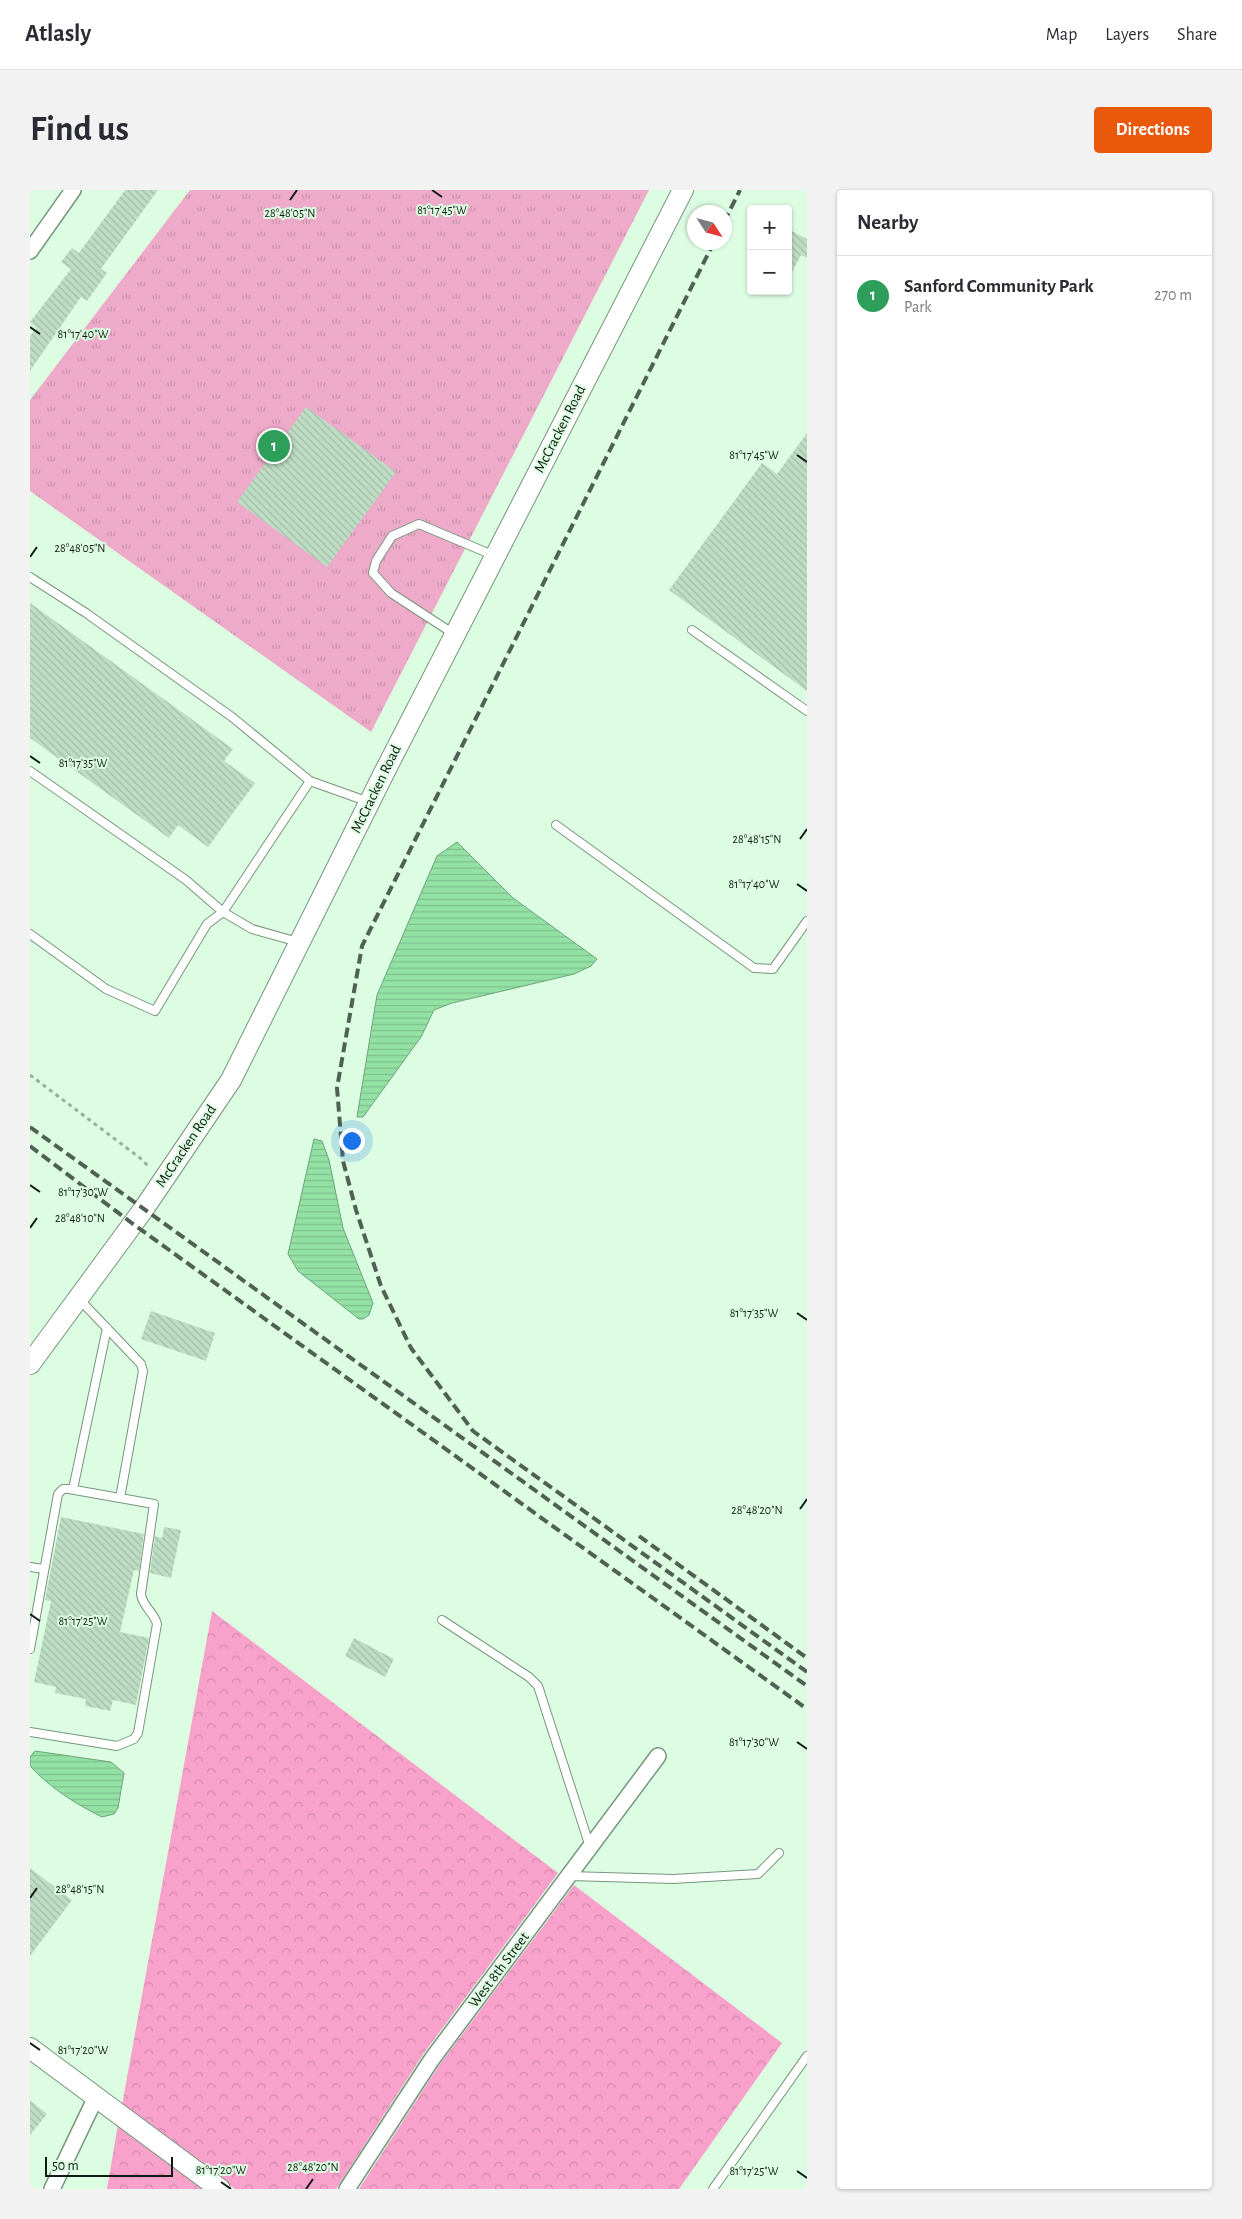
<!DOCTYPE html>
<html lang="en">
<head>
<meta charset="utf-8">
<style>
  body { margin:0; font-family:"Alegreya Sans",sans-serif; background:#f2f2f3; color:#2b2b33 }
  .controls { position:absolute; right:15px; top:15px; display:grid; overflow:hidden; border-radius:5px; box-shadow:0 1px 4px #0004 }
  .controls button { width:45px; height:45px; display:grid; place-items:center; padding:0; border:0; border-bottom:1px solid #e1e1e2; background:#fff; color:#2b2b33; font:25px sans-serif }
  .compass { position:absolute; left:657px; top:15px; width:45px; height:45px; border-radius:50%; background:#fff; box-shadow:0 1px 4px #0004; rotate:126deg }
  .scale { position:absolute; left:15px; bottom:12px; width:128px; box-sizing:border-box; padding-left:5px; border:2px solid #0f1a11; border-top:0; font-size:14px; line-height:18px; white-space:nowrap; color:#0f1a11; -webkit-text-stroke:4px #ddfde3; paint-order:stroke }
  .you { position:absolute; left:321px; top:950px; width:18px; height:18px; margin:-12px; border:4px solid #fff; border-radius:50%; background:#1a73e8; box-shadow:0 0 0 8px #1a73e833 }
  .badge { display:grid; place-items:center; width:32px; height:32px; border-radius:50%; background:#ea580c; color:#fff; font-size:16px; font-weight:700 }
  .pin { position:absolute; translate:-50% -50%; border:2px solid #fff; box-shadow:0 1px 5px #0006 }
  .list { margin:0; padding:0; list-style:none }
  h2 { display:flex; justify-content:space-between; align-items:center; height:65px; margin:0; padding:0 20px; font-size:21px }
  h2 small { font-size:16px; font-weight:400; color:#7c7c81 }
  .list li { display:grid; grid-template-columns:32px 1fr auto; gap:15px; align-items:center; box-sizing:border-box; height:80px; padding:0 20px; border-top:1px solid #e1e1e2 }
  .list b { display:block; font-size:19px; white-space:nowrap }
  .list p { margin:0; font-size:16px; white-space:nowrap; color:#7c7c81 }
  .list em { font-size:16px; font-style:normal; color:#7c7c81 }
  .map { position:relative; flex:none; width:777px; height:1999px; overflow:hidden; border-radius:5px }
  header { display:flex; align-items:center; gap:30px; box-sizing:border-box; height:70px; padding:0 25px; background:#fff; border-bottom:1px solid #e1e1e2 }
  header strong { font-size:24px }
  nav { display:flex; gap:28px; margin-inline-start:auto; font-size:18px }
  .intro { display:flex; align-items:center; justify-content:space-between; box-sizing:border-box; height:120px; padding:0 30px }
  h1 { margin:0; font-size:35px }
  .button { padding:12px 22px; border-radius:5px; background:#ea580c; color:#fff; font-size:18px; font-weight:700 }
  main { display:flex; gap:30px; padding:0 30px }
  aside { flex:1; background:#fff; border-radius:5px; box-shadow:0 1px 4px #0004 }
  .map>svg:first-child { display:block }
</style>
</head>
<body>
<header>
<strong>Atlasly</strong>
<nav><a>Map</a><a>Layers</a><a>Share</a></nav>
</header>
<div class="intro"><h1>Find us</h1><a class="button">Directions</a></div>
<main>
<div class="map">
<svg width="777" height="1999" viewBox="0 0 777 1999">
  <defs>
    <pattern id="forest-crowns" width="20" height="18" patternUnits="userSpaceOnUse" patternTransform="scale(1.25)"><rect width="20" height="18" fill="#f7a1cb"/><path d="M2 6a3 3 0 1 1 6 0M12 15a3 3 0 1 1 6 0" fill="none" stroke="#d38aad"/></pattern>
    <pattern id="park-tufts" width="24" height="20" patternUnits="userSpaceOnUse" patternTransform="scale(1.25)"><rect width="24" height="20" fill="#edaac9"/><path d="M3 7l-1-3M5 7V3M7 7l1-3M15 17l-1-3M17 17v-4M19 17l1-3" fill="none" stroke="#ca92ac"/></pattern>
    <pattern id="water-rules" width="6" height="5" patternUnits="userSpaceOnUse" patternTransform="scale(1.25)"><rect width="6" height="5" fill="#93e1a5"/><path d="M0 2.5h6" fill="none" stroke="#7ec08d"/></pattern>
    <pattern id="building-back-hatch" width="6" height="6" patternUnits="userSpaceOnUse" patternTransform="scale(1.25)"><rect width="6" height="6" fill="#beddc4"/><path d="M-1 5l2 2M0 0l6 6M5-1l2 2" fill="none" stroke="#a2bda7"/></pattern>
  </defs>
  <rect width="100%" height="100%" fill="#ddfde3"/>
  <g fill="url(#forest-crowns)">
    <polygon points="182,1421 528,1683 394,1863 306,1999 205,1999 92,1915"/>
    <polygon points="544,1695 752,1853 649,1999 329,1999 410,1874"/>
    <polygon points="88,1934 175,1999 77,1999"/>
  </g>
  <polygon fill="url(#park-tufts)" points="160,0 619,0 341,542 0,301 0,210"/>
  <g fill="url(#water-rules)" stroke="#6ba579">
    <polygon points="427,652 483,708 567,769 561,776 544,784 422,813 404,820 391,847 333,927 327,927 347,805 407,666"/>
    <polygon points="284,949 292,951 299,970 313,1038 343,1113 339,1125 333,1129 329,1129 268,1081 258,1064"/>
    <path d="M5 1561 81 1572 94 1583 88 1618 84 1624 72 1627C46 1614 20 1598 0 1576V1567Z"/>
  </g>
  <g fill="url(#building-back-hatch)">
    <polygon points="95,0 128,0 71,79 77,83 57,111 51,107 0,181 0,146 7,138 0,132 41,79 31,72 42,58 49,63"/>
    <polygon points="758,39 777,49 777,68 771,65 758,89"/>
    <polygon points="276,217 366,282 297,377 207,312"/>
    <polygon points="777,243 777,501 639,400 732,273 747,284"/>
    <polygon points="0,413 203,559 194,571 225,593 178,657 148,635 139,648 0,548"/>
    <polygon points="121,1121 185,1143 176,1171 111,1149"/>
    <polygon points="31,1327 114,1344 109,1381 104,1380 90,1442 119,1448 106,1515 83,1510 80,1521 55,1516 56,1509 25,1503 26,1497 4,1492 21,1411 15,1410"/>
    <polygon points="134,1337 151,1340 141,1388 120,1383 125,1346 132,1348"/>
    <polygon points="324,1448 364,1469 355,1487 315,1466"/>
    <polygon points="0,1678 42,1710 0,1766"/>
    <polygon points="0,1910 17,1924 0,1945"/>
  </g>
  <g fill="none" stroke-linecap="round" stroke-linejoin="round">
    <g stroke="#78957e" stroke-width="10">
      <g id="service">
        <polyline points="0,387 56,423 202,527 280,591 339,612"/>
        <polyline points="662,440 777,521"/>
        <polyline points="424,444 361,403 343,383 346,371 362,346 389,334 465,366"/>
        <polyline points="0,581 156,690 193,722 280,591"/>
        <polyline points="526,635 724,778 743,779 777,731"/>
        <polyline points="0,744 76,799 125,821 177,734 193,722 222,739 268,752"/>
        <polyline points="50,1110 111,1174 113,1181 90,1308"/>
        <polyline points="43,1299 77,1138"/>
        <polyline points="0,1377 14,1379"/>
        <polyline points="412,1430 499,1487 508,1496 560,1657"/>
        <path d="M0 1459 28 1304 33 1299H39L124 1314 111 1404C112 1416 124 1422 127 1434L108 1543 104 1549 87 1556 0 1542"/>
        <polyline points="539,1686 643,1689 728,1684 749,1663"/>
        <polyline points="683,1999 777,1866"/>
      </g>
    </g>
    <g stroke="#78957e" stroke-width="18">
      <g id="minor">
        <polyline points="0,61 43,0"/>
        <polyline points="22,1999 66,1907"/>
        <polyline points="317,1999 402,1869 628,1566"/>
      </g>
    </g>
    <g stroke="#78957e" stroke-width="22">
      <g id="tertiary">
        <polyline points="0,1174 113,1020 201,890 355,581 653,0"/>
        <polyline points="0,1858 190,1999"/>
      </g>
    </g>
    <polyline stroke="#98b19d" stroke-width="3" stroke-dasharray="4 4" stroke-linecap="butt" points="0,885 110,968 120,978"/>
    <use href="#service" stroke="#fff" stroke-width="8"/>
    <use href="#minor" stroke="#fff" stroke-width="15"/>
    <use href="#tertiary" stroke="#fff" stroke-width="20"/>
    <g stroke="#506153" stroke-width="4" stroke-dasharray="10 5" stroke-linecap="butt">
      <polyline points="694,32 710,0"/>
      <polyline points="684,52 332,756 307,898 313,971 326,1020 351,1096 381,1158 443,1241 777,1482"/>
      <polyline points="0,937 777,1496"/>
      <polyline points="0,956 103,1034 777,1519"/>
      <polyline points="609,1346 777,1468"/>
    </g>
  </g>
  <path fill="none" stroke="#0f1a11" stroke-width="2" d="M402 0 412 7M260 10 267 0M0 137 10 144M767 265 777 272M0 367 7 357M0 566 10 573M770 649 777 639M767 694 777 701M0 995 10 1002M0 1038 7 1028M767 1123 777 1130M770 1319 777 1309M0 1424 10 1431M767 1552 777 1559M0 1708 7 1698M0 1853 10 1860M767 1981 777 1988M191 1992 201 1999M276 1999 283 1989"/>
  <g text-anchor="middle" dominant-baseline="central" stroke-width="4" stroke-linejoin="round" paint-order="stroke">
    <g font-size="15" fill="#0f1a11" stroke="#ddfde3">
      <text transform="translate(530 239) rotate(-63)">McCracken Road</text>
      <text transform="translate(346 599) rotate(-64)">McCracken Road</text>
      <text transform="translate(156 956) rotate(-56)">McCracken Road</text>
      <text transform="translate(469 1780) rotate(-53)">West 8th Street</text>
    </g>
  </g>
  <g font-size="12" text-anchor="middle" fill="#0f1a11" stroke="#ddfde3" stroke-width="4" stroke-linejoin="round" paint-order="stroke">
    <text x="412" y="24">81°17'45"W</text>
    <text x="260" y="27">28°48'05"N</text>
    <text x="53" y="148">81°17'40"W</text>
    <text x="724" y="269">81°17'45"W</text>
    <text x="50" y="362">28°48'05"N</text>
    <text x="53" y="577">81°17'35"W</text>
    <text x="727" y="653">28°48'15"N</text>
    <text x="724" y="698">81°17'40"W</text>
    <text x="53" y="1006">81°17'30"W</text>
    <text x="50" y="1032">28°48'10"N</text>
    <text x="724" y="1127">81°17'35"W</text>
    <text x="727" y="1324">28°48'20"N</text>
    <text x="53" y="1435">81°17'25"W</text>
    <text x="724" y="1556">81°17'30"W</text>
    <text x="50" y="1703">28°48'15"N</text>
    <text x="53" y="1864">81°17'20"W</text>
    <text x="283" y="1981">28°48'20"N</text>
    <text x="191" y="1984">81°17'20"W</text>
    <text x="724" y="1985">81°17'25"W</text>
  </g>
</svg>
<div class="controls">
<button>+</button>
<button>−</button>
</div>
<svg class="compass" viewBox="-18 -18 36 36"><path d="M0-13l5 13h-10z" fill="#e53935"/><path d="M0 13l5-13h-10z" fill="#7c7c81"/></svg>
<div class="scale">50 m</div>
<div class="you"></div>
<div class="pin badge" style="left:244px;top:256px;background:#2e9e5b">1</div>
</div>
<aside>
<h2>Nearby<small></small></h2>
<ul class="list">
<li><span class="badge" style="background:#2e9e5b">1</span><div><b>Sanford Community Park</b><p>Park</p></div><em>270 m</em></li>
</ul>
</aside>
</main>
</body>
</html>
